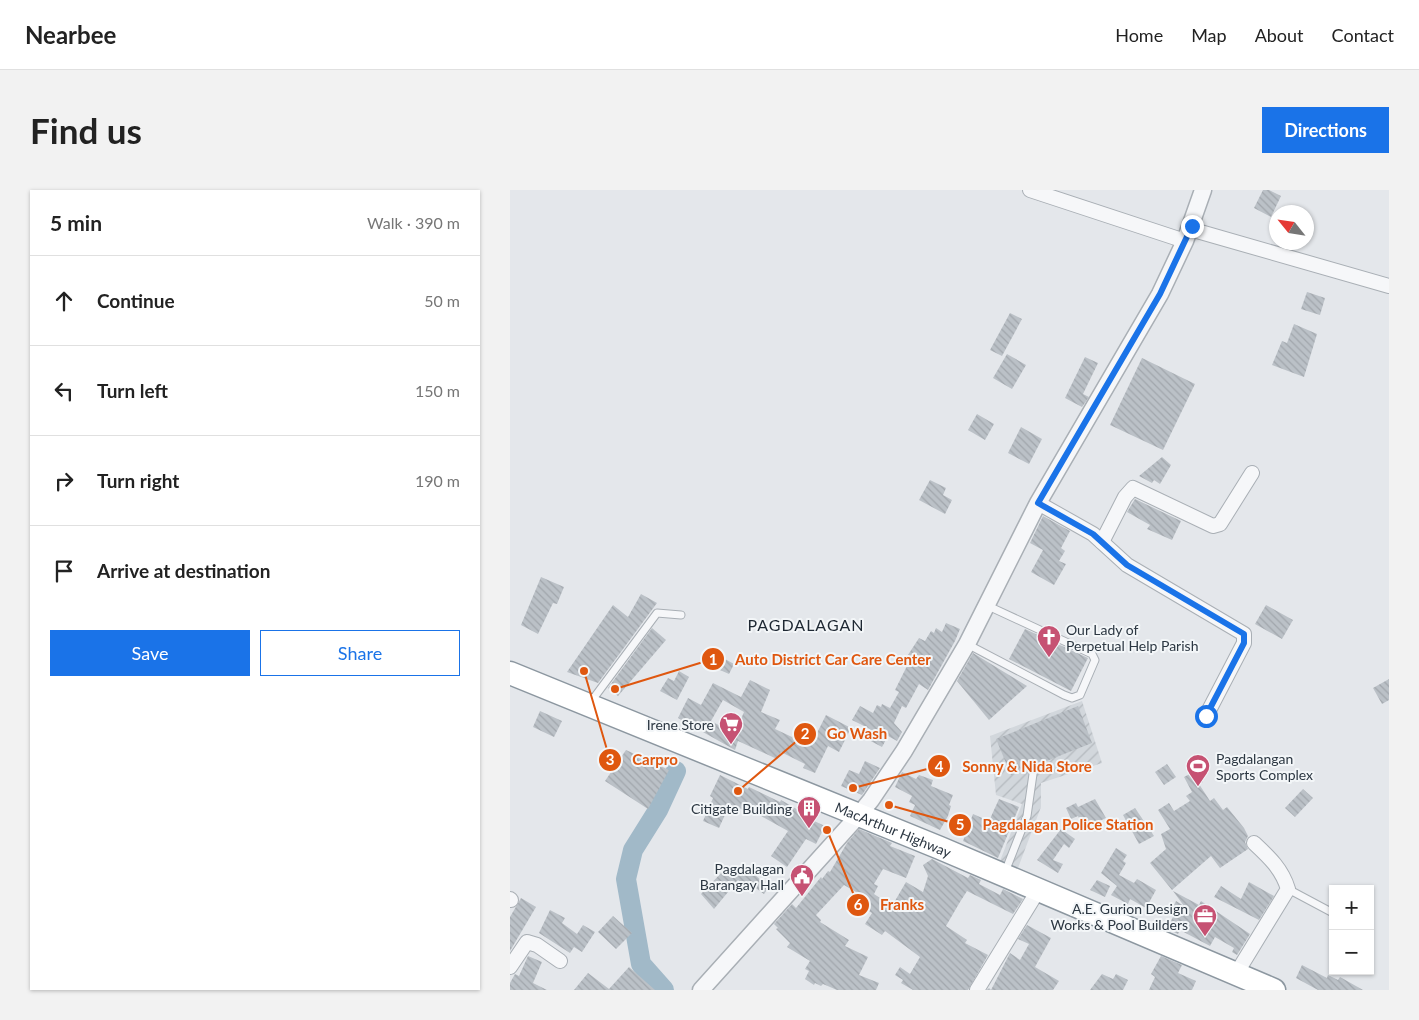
<!DOCTYPE html>
<html lang="en">
<head>
<meta charset="utf-8">
<style>
  body { margin:0; font-family:Lato,sans-serif; background:#f2f2f2; color:#222 }
  .controls { position:absolute; right:15px; bottom:15px; display:grid; overflow:hidden; border-radius:0px; box-shadow:0 1px 4px #0004 }
  .controls button { width:45px; height:45px; display:grid; place-items:center; padding:0; border:0; border-bottom:1px solid #e0e0e0; background:#fff; color:#222; font:25px sans-serif }
  .compass { position:absolute; left:759px; top:15px; width:45px; height:45px; border-radius:50%; background:#fff; box-shadow:0 1px 4px #0004; rotate:300deg }
  .stop { position:absolute; width:15px; height:15px; margin:-11px; border:4px solid #1a73e8; border-radius:50%; background:#fff }
  .stop.end { background:#1a73e8; border-color:#fff; box-shadow:0 1px 5px #0008 }
  .list { margin:0; padding:0; list-style:none }
  h2 { display:flex; justify-content:space-between; align-items:center; height:65px; margin:0; padding:0 20px; font-size:21px }
  h2 small { font-size:16px; font-weight:400; color:#767676 }
  .list li { display:grid; grid-template-columns:32px 1fr auto; gap:15px; align-items:center; box-sizing:border-box; height:90px; padding:0 20px; border-top:1px solid #e0e0e0 }
  .list b { display:block; font-size:19px; white-space:nowrap }
  .list em { font-size:16px; font-style:normal; color:#767676 }
  .actions { display:flex; gap:10px; padding:15px 20px }
  .actions a { flex:1; padding:11px 0; border:1px solid #1a73e8; border-radius:0px; text-align:center; font-size:18px; color:#1a73e8 }
  .actions .main { background:#1a73e8; color:#fff }
  .icon { flex:none; width:28px; height:28px; fill:none; stroke:currentColor; stroke-width:2; stroke-linecap:round; stroke-linejoin:round }
  .map { position:relative; flex:none; width:879px; height:800px; overflow:hidden; border-radius:0px }
  header { display:flex; align-items:center; gap:30px; box-sizing:border-box; height:70px; padding:0 25px; background:#fff; border-bottom:1px solid #e0e0e0 }
  header strong { font-size:24px }
  nav { display:flex; gap:28px; margin-inline-start:auto; font-size:18px }
  .intro { display:flex; align-items:center; justify-content:space-between; box-sizing:border-box; height:120px; padding:0 30px }
  h1 { margin:0; font-size:35px }
  .button { padding:12px 22px; border-radius:0px; background:#1a73e8; color:#fff; font-size:18px; font-weight:700 }
  main { display:flex; gap:30px; padding:0 30px }
  aside { flex:1; background:#fff; border-radius:0px; box-shadow:0 1px 4px #0004 }
  .map>svg:first-child { display:block }
</style>
</head>
<body>
<header>
<strong>Nearbee</strong>
<nav><a>Home</a><a>Map</a><a>About</a><a>Contact</a></nav>
</header>
<div class="intro"><h1>Find us</h1><a class="button">Directions</a></div>
<main>
<aside>
<h2>5 min<small>Walk · 390 m</small></h2>
<ul class="list">
<li><svg class="icon" aria-label="ahead" viewBox="0 0 24 24"><path d="M12 20V5M6 11l6-6 6 6"/></svg><div><b>Continue</b></div><em>50 m</em></li>
<li><svg class="icon" aria-label="left" viewBox="0 0 24 24"><path d="M17 20v-9H6M10 6l-5 5 5 5"/></svg><div><b>Turn left</b></div><em>150 m</em></li>
<li><svg class="icon" aria-label="right" viewBox="0 0 24 24"><path d="M7 20v-9h11M14 6l5 5-5 5"/></svg><div><b>Turn right</b></div><em>190 m</em></li>
<li><svg class="icon" aria-label="arrive" viewBox="0 0 24 24"><path d="M6 21V4h12l-3 4 3 4H6"/></svg><div><b>Arrive at destination</b></div></li>
</ul>
<div class="actions"><a class="main">Save</a><a>Share</a></div>
</aside>
<div class="map">
<svg width="879" height="800" viewBox="0 0 879 800">
  <defs>
    <pattern id="industrial-furrows" width="10" height="10" patternUnits="userSpaceOnUse" patternTransform="scale(1.25)"><rect width="10" height="10" fill="#d2d7dc"/><path d="M-1 1l2-2M0 10L10 0M9 11l2-2" fill="none" stroke="#b4b9be"/></pattern>
    <pattern id="building-back-hatch" width="6" height="6" patternUnits="userSpaceOnUse" patternTransform="scale(1.25)"><rect width="6" height="6" fill="#bbc1c7"/><path d="M-1 5l2 2M0 0l6 6M5-1l2 2" fill="none" stroke="#a1a6ac"/></pattern>
  </defs>
  <rect width="100%" height="100%" fill="#e4e7eb"/>
  <polygon fill="url(#industrial-furrows)" points="572,511 592,573 531,593 531,617 508,678 490,671 512,614 486,605 480,546"/>
  <g fill="none" stroke-linecap="round" stroke-linejoin="round">
    <polyline stroke="#a1b9c8" stroke-width="20" points="154,800 131,774 116,689 123,660 148,620 166,581"/>
  </g>
  <g fill="url(#building-back-hatch)" fill-rule="evenodd">
    <polygon points="753,0 759,0 771,6 761,27 744,18"/>
    <polygon points="797,102 815,108 810,125 791,119"/>
    <polygon points="500,123 512,129 492,166 480,160"/>
    <polygon points="784,134 807,144 794,187 762,175 772,151 777,153"/>
    <polygon points="497,164 516,175 502,199 483,188"/>
    <polygon points="575,167 588,173 573,204 579,207 572,217 555,208"/>
    <polygon points="632,168 685,194 653,260 600,235"/>
    <polygon points="467,224 484,234 475,250 458,240"/>
    <polygon points="511,237 532,249 519,274 498,263"/>
    <polygon points="652,267 661,275 650,294 644,290 642,293 629,286"/>
    <polygon points="420,290 436,298 433,305 442,310 435,324 409,310"/>
    <polygon points="625,309 671,331 662,350 637,339 640,335 617,322"/>
    <polygon points="533,326 560,341 551,358 555,361 549,371 556,374 544,395 521,382 533,360 520,353"/>
    <polygon points="31,387 54,397 47,414 43,413 28,444 11,435"/>
    <polygon points="131,404 147,413 88,493 57,482 103,415 118,427"/>
    <polygon points="756,415 783,430 772,449 745,434"/>
    <polygon points="436,433 450,439 445,451 418,500 409,494 396,518 392,516 384,533 392,542 387,551 378,546 372,557 355,548 360,539 342,530 350,516 363,523 367,515 371,517 372,514 380,518 389,502 385,500 398,474 394,471 409,448 415,451 421,441 424,443 426,438 432,442"/>
    <polygon points="142,438 156,450 108,506 98,498"/>
    <polygon points="515,439 578,468 561,501 499,469"/>
    <polygon points="197,459 224,474 219,484 210,480 212,477 193,466"/>
    <polygon points="463,463 517,496 479,530 447,491"/>
    <polygon points="169,481 179,487 167,510 150,501 158,488 164,491"/>
    <polygon points="879,489 879,510 872,514 863,498"/>
    <path d="M240 490 260 500 251 522 270 530 265 539 282 547 288 536 307 543 316 525 341 538 329 562 318 556 305 583 293 578 295 574 271 562 267 569 228 551 225 560 168 528 178 508 191 515 203 493 231 507ZM213 510 234 522 227 538 222 536 220 541 201 531Z"/>
    <polygon points="568,516 582,553 501,585 486,549"/>
    <polygon points="30,521 52,531 44,547 23,537"/>
    <polygon points="116,560 159,580 138,619 95,591"/>
    <polygon points="355,571 370,578 352,605 331,596 339,580 349,584"/>
    <polygon points="657,574 666,587 654,595 645,582"/>
    <polygon points="687,580 693,592 689,594 700,611 704,608 713,620 717,617 734,638 738,646 735,652 738,659 710,678 701,666 662,700 640,673 656,659 651,644 660,639 648,620 659,613 664,621 680,611 676,606 682,602 674,587"/>
    <polygon points="392,582 406,589 409,585 423,590 421,596 443,605 439,615 441,616 438,626 430,640 400,626 405,615 399,612 402,606 385,597"/>
    <polygon points="210,585 238,599 239,597 270,612 271,610 290,621 289,624 315,636 306,654 296,649 277,677 261,666 278,641 246,623 245,625 227,617 226,619 219,616 209,638 193,631 203,608 200,606"/>
    <polygon points="793,599 803,608 785,627 775,618"/>
    <polygon points="489,609 509,617 488,668 453,651 463,624 479,631"/>
    <polygon points="585,609 596,628 574,638 568,626 561,629 556,618 566,613 568,617"/>
    <polygon points="625,618 644,646 629,654 613,625"/>
    <polygon points="349,639 382,653 380,656 405,666 396,688 373,679 364,694 368,696 364,704 382,716 396,692 413,702 418,686 413,675 422,669 458,688 460,685 471,690 469,694 490,705 493,699 513,709 503,724 457,701 450,712 436,736 457,750 455,753 478,765 458,800 403,800 391,793 393,790 385,785 390,777 400,784 410,767 375,741 372,745 355,734 362,723 342,711 346,702 334,695 306,725 311,730 310,732 339,750 335,756 358,767 349,785 369,793 366,800 327,800 313,794 311,796 305,793 304,795 295,789 299,781 295,779 300,771 277,757 280,753 266,739 268,738 264,734 282,714 286,718 311,687 312,689 318,681 320,682 337,653"/>
    <polygon points="551,639 565,649 559,658 554,654 543,670 553,674 548,683 527,670"/>
    <polygon points="606,658 617,665 613,671 616,673 609,685 624,693 627,689 646,700 636,718 620,709 618,714 601,705 607,696 591,683"/>
    <polygon points="235,676 259,697 254,704 237,692 234,695 228,690 204,719 191,704 215,679 226,687"/>
    <polygon points="587,690 600,696 595,707 580,700"/>
    <polygon points="739,692 764,706 749,730 704,707 711,696 731,709"/>
    <polygon points="663,701 689,715 691,711 740,744 727,765 722,762 724,758 705,747 700,756 670,740 668,744 657,739 665,723 661,721 666,711 674,716"/>
    <polygon points="11,708 26,717 0,761 0,727"/>
    <polygon points="40,720 55,728 52,733 67,744 73,735 85,742 72,762 64,757 60,763 29,743"/>
    <polygon points="103,726 122,743 106,759 88,742"/>
    <polygon points="517,735 541,748 525,777 549,791 543,800 477,800 479,798 481,800 500,763 510,770 519,754 508,749"/>
    <polygon points="18,766 32,772 23,793 37,800 0,800 0,793 5,784 9,786"/>
    <polygon points="651,766 672,775 668,783 686,791 682,800 639,800 645,787 641,784"/>
    <polygon points="792,775 817,788 818,785 828,790 830,787 853,800 808,800 786,788"/>
    <polygon points="119,777 145,800 64,800 78,783 99,799"/>
    <polygon points="592,784 603,789 606,784 618,790 613,800 580,800"/>
  </g>
  <g fill="none" stroke-linecap="round" stroke-linejoin="round">
    <g stroke="#a9afb5" stroke-width="9">
      <g id="service">
        <polyline points="457,454 554,505 562,508 570,505 585,470 582,464 476,415"/>
        <polyline points="80,513 147,423 171,425"/>
        <polyline points="495,682 517,626 523,584"/>
        <polyline points="778,699 823,723"/>
      </g>
    </g>
    <g stroke="#a9afb5" stroke-width="16">
      <g id="minor">
        <polyline points="520,0 675,51"/>
        <polyline points="680,39 879,96"/>
        <polyline points="528,313 583,344 617,375 734,444 734,453 696,526"/>
        <polyline points="592,352 615,307 623,298 703,336 710,334 742,283"/>
        <polyline points="0,709 1,710"/>
        <polyline points="0,777 17,752 27,755 50,771"/>
        <path d="M726 784 778 699C772 679 759 667 744 653"/>
        <polyline points="467,800 529,699"/>
      </g>
    </g>
    <g stroke="#a9afb5" stroke-width="19">
      <polyline id="tertiary" points="191,800 348,626 361,610 394,561 457,454 528,313 650,104 675,51 693,0"/>
    </g>
    <g stroke="#8c97a0" stroke-width="25">
      <g id="trunk">
        <path id="s1" d="M0 483 430 658 764 800"/>
      </g>
    </g>
    <use href="#service" stroke="#f6f7f9" stroke-width="7"/>
    <use href="#minor" stroke="#f6f7f9" stroke-width="14"/>
    <use href="#tertiary" stroke="#f6f7f9" stroke-width="16"/>
    <use href="#trunk" stroke="#fff" stroke-width="22"/>
  </g>
  <g fill="none" stroke-linecap="round" stroke-linejoin="round">
    <polyline stroke="#1a73e8" stroke-width="6" points="682,36 650,104 528,313 583,344 617,375 734,444 734,453 696,526"/>
  </g>
  <defs>
    <g id="church-pin" transform="scale(1.25)"><path d="M0 17L-7.5 6A9.5 9.5 0 1 1 7.5 6Z" fill="#c65273" stroke="#f3f6f8"/><path d="M-1.2-6h2.4v3.5h3.3v2.4h-3.3V6h-2.4V-.1h-3.3v-2.4h3.3Z" fill="#fff"/></g>
    <g id="supermarket-pin" transform="scale(1.25)"><path d="M0 17L-7.5 6A9.5 9.5 0 1 1 7.5 6Z" fill="#c65273" stroke="#f3f6f8"/><path d="M-6-5.5h2.5l.6 2H6L4.5 2H-2.5L-4.4-4H-6ZM-1.5 3.2a1.3 1.3 0 1 0 .1 0ZM3 3.2a1.3 1.3 0 1 0 .1 0Z" fill="#fff"/></g>
    <g id="stadium-pin" transform="scale(1.25)"><path d="M0 17L-7.5 6A9.5 9.5 0 1 1 7.5 6Z" fill="#c65273" stroke="#f3f6f8"/><path d="M0-5a6.5 5 0 1 0 0 10a6.5 5 0 1 0 0-10ZM-3.5-1.8h7v3.6h-7Z" fill="#fff"/></g>
    <g id="building-pin" transform="scale(1.25)"><path d="M0 17L-7.5 6A9.5 9.5 0 1 1 7.5 6Z" fill="#c65273" stroke="#f3f6f8"/><path d="M-4-6H4V6H1V3H-1V6H-4ZM-2.5-4.3h1.7v1.8h-1.7ZM.8-4.3h1.7v1.8H.8ZM-2.5-1h1.7V.8h-1.7ZM.8-1h1.7V.8H.8Z" fill="#fff"/></g>
    <g id="civic-pin" transform="scale(1.25)"><path d="M0 17L-7.5 6A9.5 9.5 0 1 1 7.5 6Z" fill="#c65273" stroke="#f3f6f8"/><path d="M-.6-6.5H3V-4.5H.6V-3L4-1V1h2V6H-6V1h2V-1L-.6-3ZM-1.2 2.5V6h2.4V2.5Z" fill="#fff"/></g>
    <g id="office-pin" transform="scale(1.25)"><path d="M0 17L-7.5 6A9.5 9.5 0 1 1 7.5 6Z" fill="#c65273" stroke="#f3f6f8"/><path d="M-6-3h4V-5.5h4V-3h4V5H-6ZM-1-4.5V-3h2v-1.5ZM-6 0V1H6V0Z" fill="#fff"/></g>
  </defs>
  <g fill-rule="evenodd">
    <use href="#church-pin" x="539" y="447"/>
    <use href="#supermarket-pin" x="221" y="534"/>
    <use href="#stadium-pin" x="688" y="576"/>
    <use href="#building-pin" x="299" y="618"/>
    <use href="#civic-pin" x="292" y="686"/>
    <use href="#office-pin" x="695" y="726"/>
  </g>
  <g text-anchor="middle" dominant-baseline="central" stroke-width="4" stroke-linejoin="round" paint-order="stroke">
    <g font-size="14" fill="#2c3742" stroke="#f3f6f8" text-anchor="end">
      <text x="556" y="439" text-anchor="start">Our Lady of<tspan x="556" dy="16">Perpetual Help Parish</tspan></text>
      <text x="204" y="534">Irene Store</text>
      <text x="706" y="568" text-anchor="start">Pagdalangan<tspan x="706" dy="16">Sports Complex</tspan></text>
      <text x="282" y="618">Citigate Building</text>
      <text x="274" y="678">Pagdalagan<tspan x="274" dy="16">Barangay Hall</tspan></text>
      <text x="678" y="718">A.E. Gurion Design<tspan x="678" dy="16">Works &amp; Pool Builders</tspan></text>
    </g>
    <g font-size="14" fill="#2c3742" stroke="#f3f6f8">
      <text stroke="none"><textPath href="#s1" startOffset="414">MacArthur Highway</textPath></text>
    </g>
    <g font-size="16" letter-spacing="1" fill="#1e2833" stroke="#f3f6f8">
      <text x="296" y="434">PAGDALAGAN</text>
    </g>
  </g>
  <path fill="none" stroke="#df570f" stroke-width="2" d="M105 499L203 469M228 601L295 544M74 481L100 570M343 598L429 576M379 615L450 635M317 640L348 715"/>
  <g fill="#df570f" stroke="#f3f6f8" stroke-width="2">
    <circle cx="105" cy="499" r="5"/>
    <circle cx="228" cy="601" r="5"/>
    <circle cx="74" cy="481" r="5"/>
    <circle cx="343" cy="598" r="5"/>
    <circle cx="379" cy="615" r="5"/>
    <circle cx="317" cy="640" r="5"/>
    <circle cx="203" cy="469" r="12"/>
    <circle cx="295" cy="544" r="12"/>
    <circle cx="100" cy="570" r="12"/>
    <circle cx="429" cy="576" r="12"/>
    <circle cx="450" cy="635" r="12"/>
    <circle cx="348" cy="715" r="12"/>
  </g>
  <g font-size="15" text-anchor="middle" font-weight="bold" fill="#fff">
    <text x="203" y="475">1</text>
    <text x="295" y="549">2</text>
    <text x="100" y="575">3</text>
    <text x="429" y="582">4</text>
    <text x="450" y="640">5</text>
    <text x="348" y="720">6</text>
  </g>
  <g font-size="15" text-anchor="middle" font-weight="bold" fill="#df570f" stroke="#f3f6f8" stroke-width="4" stroke-linejoin="round" paint-order="stroke">
    <text x="323" y="475">Auto District Car Care Center</text>
    <text x="347" y="549">Go Wash</text>
    <text x="145" y="575">Carpro</text>
    <text x="517" y="582">Sonny &amp; Nida Store</text>
    <text x="558" y="640">Pagdalagan Police Station</text>
    <text x="392" y="720">Franks</text>
  </g>
</svg>
<div class="controls">
<button>+</button>
<button>−</button>
</div>
<svg class="compass" viewBox="-18 -18 36 36"><path d="M0-13l5 13h-10z" fill="#e53935"/><path d="M0 13l5-13h-10z" fill="#767676"/></svg>
<div class="stop" style="left:696px;top:526px"></div>
<div class="stop end" style="left:682px;top:36px"></div>
</div>
</main>
</body>
</html>
